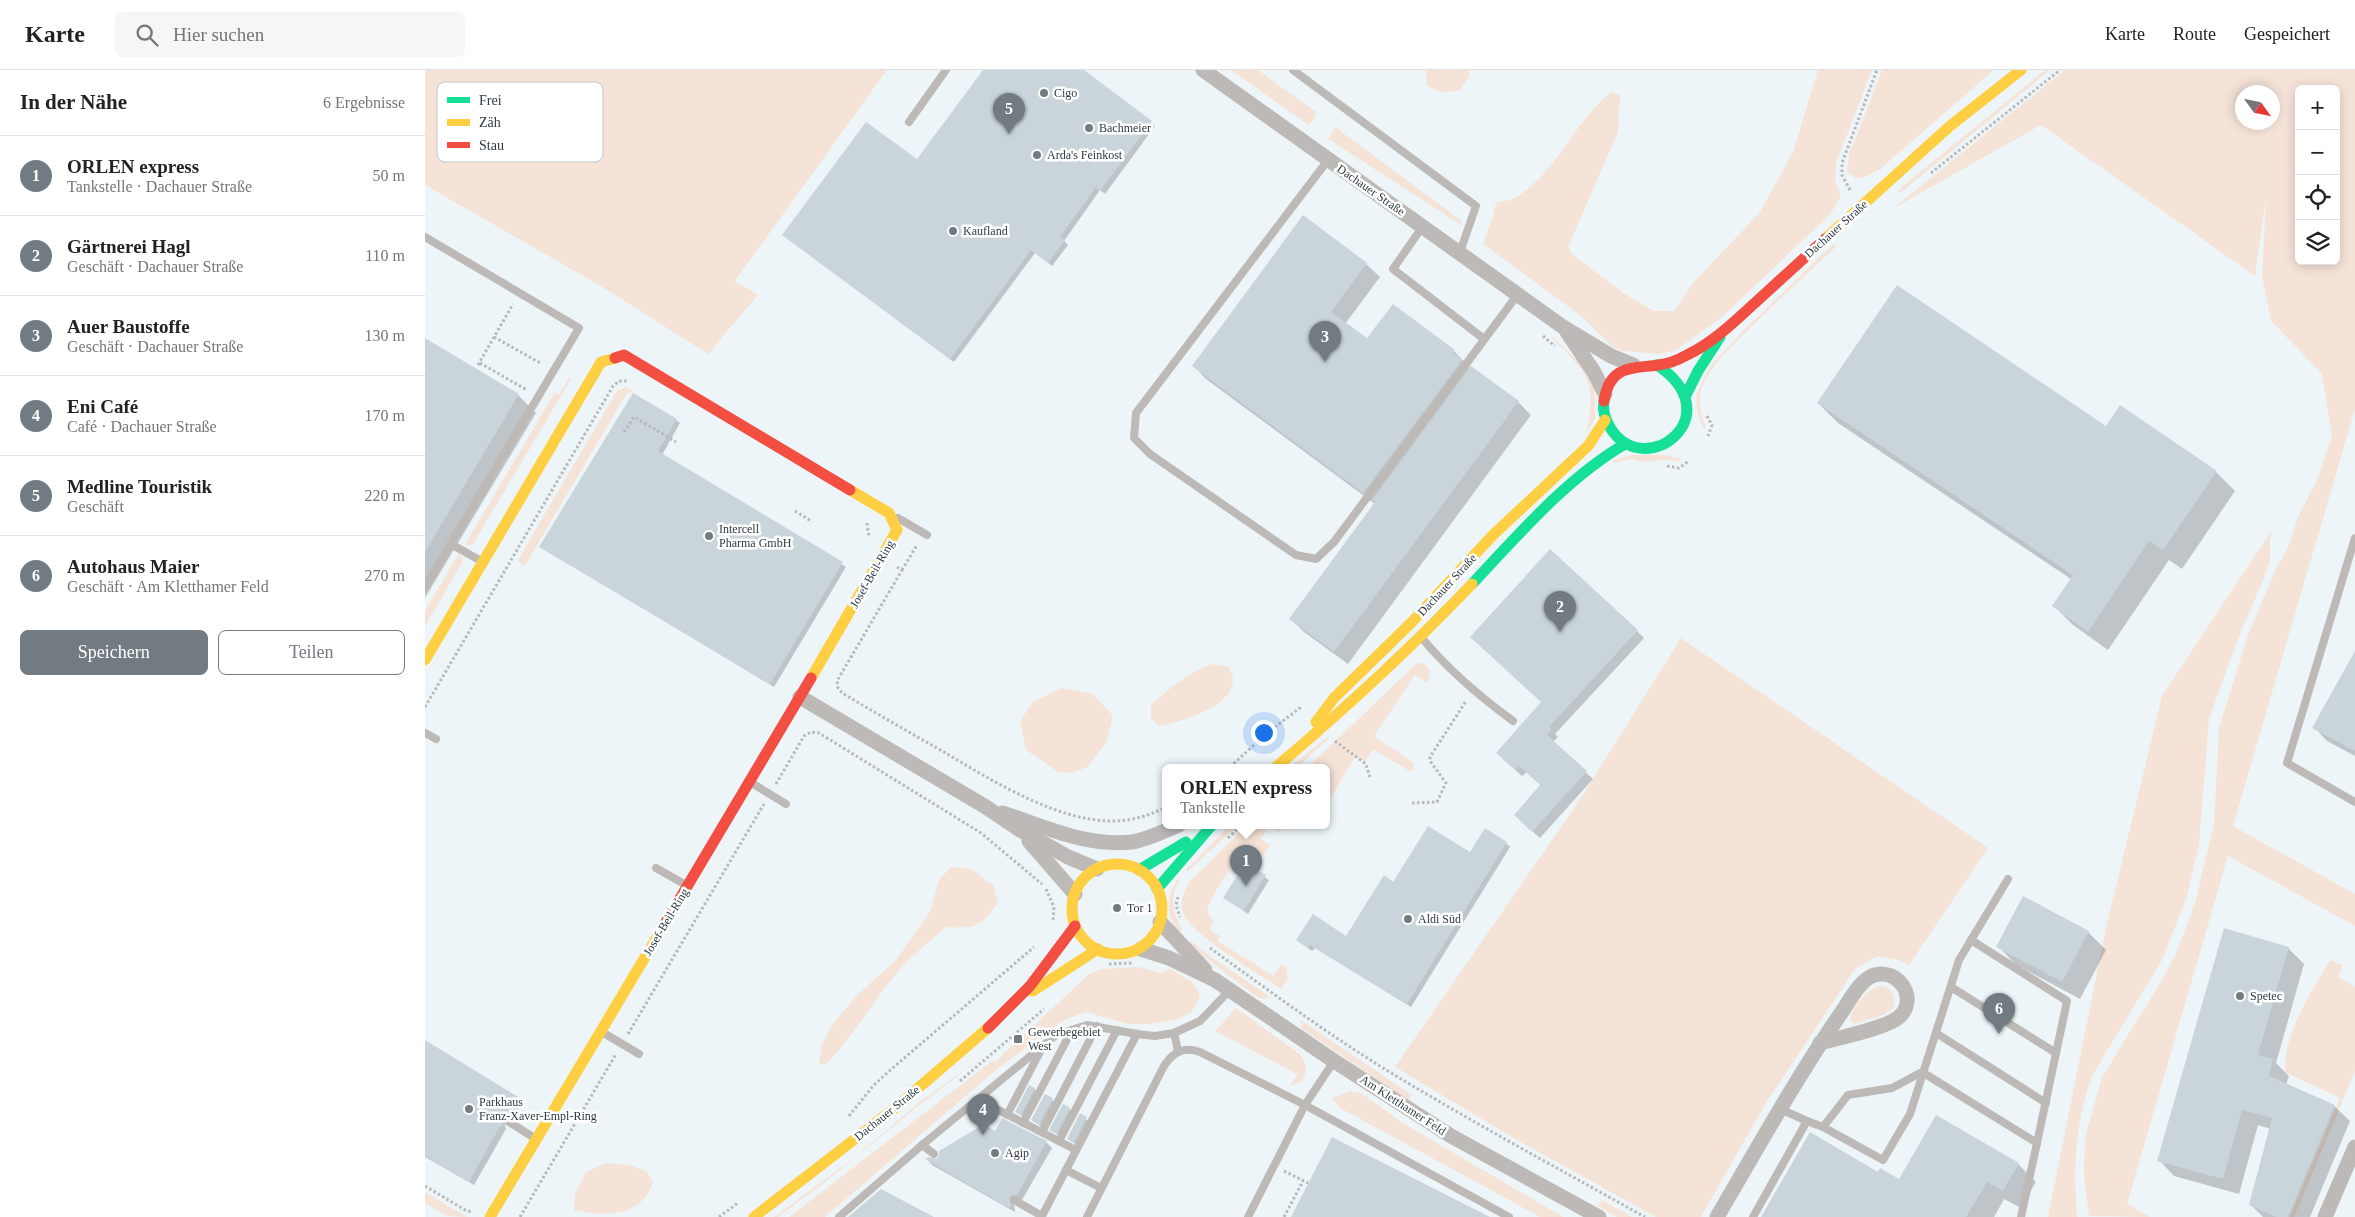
<!DOCTYPE html>
<html lang="de">
<head>
<meta charset="utf-8">
<style>
  body { margin:0; font-family:Georgia,serif; background:#f6f6f6; color:#222 }
  .controls { position:absolute; right:15px; top:15px; display:grid; overflow:hidden; border-radius:8px; box-shadow:0 2px 12px #0003 }
  .controls button { width:45px; height:45px; display:grid; place-items:center; padding:0; border:0; border-bottom:1px solid #e0e0e0; background:#fff; color:#222; font:25px sans-serif }
  .compass { position:absolute; left:1810px; top:15px; width:45px; height:45px; border-radius:50%; background:#fff; box-shadow:0 2px 12px #0003; rotate:123deg }
  .you { position:absolute; left:838px; top:662px; width:18px; height:18px; margin:-12px; border:4px solid #fff; border-radius:50%; background:#1a73e8; box-shadow:0 0 0 8px #1a73e833 }
  .badge { display:grid; place-items:center; width:32px; height:32px; border-radius:50%; background:#717b81; color:#fff; font-size:16px; font-weight:700 }
  .pin { position:absolute; translate:-50% -41px; filter:drop-shadow(0 1px 2px #0008) }
  .pin::after { content:''; position:absolute; top:26px; width:18px; height:15px; background:inherit; clip-path:polygon(0 0,100% 0,50% 100%) }
  .popup { position:absolute; left:737px; top:694px; width:168px; height:65px; box-sizing:border-box; display:grid; place-content:center; border-radius:8px; background:#fff; filter:drop-shadow(0 1px 4px #0005); font-size:16px; white-space:nowrap; color:#767676 }
  .popup b { font-size:19px; color:#222 }
  .popup::after { content:''; position:absolute; left:50%; top:100%; margin-left:-10px; border:10px solid transparent; border-top-color:#fff }
  .list { margin:0; padding:0; list-style:none }
  h2 { display:flex; justify-content:space-between; align-items:center; height:65px; margin:0; padding:0 20px; font-size:21px }
  h2 small { font-size:16px; font-weight:400; color:#767676 }
  .list li { display:grid; grid-template-columns:32px 1fr auto; gap:15px; align-items:center; box-sizing:border-box; height:80px; padding:0 20px; border-top:1px solid #e0e0e0 }
  .list b { display:block; font-size:19px; white-space:nowrap }
  .list p { margin:0; font-size:16px; white-space:nowrap; color:#767676 }
  .list em { font-size:16px; font-style:normal; color:#767676 }
  .actions { display:flex; gap:10px; padding:15px 20px }
  .actions a { flex:1; padding:11px 0; border:1px solid #717b81; border-radius:8px; text-align:center; font-size:18px; color:#717b81 }
  .actions .main { background:#717b81; color:#fff }
  .icon { flex:none; width:28px; height:28px; fill:none; stroke:currentColor; stroke-width:2; stroke-linecap:round; stroke-linejoin:round }
  .map { position:relative; flex:none; width:1930px; height:1147px; overflow:hidden }
  header { display:flex; align-items:center; gap:30px; box-sizing:border-box; height:70px; padding:0 25px; background:#fff; border-bottom:1px solid #e0e0e0 }
  header strong { font-size:24px }
  nav { display:flex; gap:28px; margin-inline-start:auto; font-size:18px }
  .search { width:350px; height:45px; background:#f6f6f6; display:flex; align-items:center; gap:12px; box-sizing:border-box; padding:0 18px; border-radius:8px; color:#767676; font-size:19px }
  main { display:flex }
  aside { flex:1; background:#fff }
  .map>svg:first-child { display:block }
</style>
</head>
<body>
<header>
<strong>Karte</strong>
<div class="search"><svg class="icon" aria-label="search" viewBox="0 0 24 24"><circle cx="10" cy="10" r="6"/><path d="M15 15l6 6"/></svg>Hier suchen</div>
<nav><a>Karte</a><a>Route</a><a>Gespeichert</a></nav>
</header>
<main>
<aside>
<h2>In der Nähe<small>6 Ergebnisse</small></h2>
<ul class="list">
<li><span class="badge">1</span><div><b>ORLEN express</b><p>Tankstelle · Dachauer Straße</p></div><em>50 m</em></li>
<li><span class="badge">2</span><div><b>Gärtnerei Hagl</b><p>Geschäft · Dachauer Straße</p></div><em>110 m</em></li>
<li><span class="badge">3</span><div><b>Auer Baustoffe</b><p>Geschäft · Dachauer Straße</p></div><em>130 m</em></li>
<li><span class="badge">4</span><div><b>Eni Café</b><p>Café · Dachauer Straße</p></div><em>170 m</em></li>
<li><span class="badge">5</span><div><b>Medline Touristik</b><p>Geschäft</p></div><em>220 m</em></li>
<li><span class="badge">6</span><div><b>Autohaus Maier</b><p>Geschäft · Am Kletthamer Feld</p></div><em>270 m</em></li>
</ul>
<div class="actions"><a class="main">Speichern</a><a>Teilen</a></div>
</aside>
<div class="map">
<svg width="1930" height="1147" viewBox="0 0 1930 1147">
  <rect width="100%" height="100%" fill="#eef5f9"/>
  <g fill="#f5e3d7" fill-rule="evenodd">
    <polygon points="0,0 462,0 310,211 333,225 283,284 179,218 0,115"/>
    <polygon points="806,0 833,0 891,42 888,51 884,55"/>
    <polygon points="1001,0 1044,0 1044,7 1035,20 1016,23 1002,15"/>
    <path d="M1393 0H1447L1411 93 1410 110 1416 126 1406 143 1395 154 1297 247 1250 281 1233 284 1198 281 1189 278 1155 245 1058 174 1067 149 1071 133C1077 131 1085 131 1090 128 1132 102 1149 52 1186 22L1195 25 1193 62 1143 177 1148 185 1198 223 1229 241H1249L1269 212 1335 142 1368 82Z"/>
    <polygon points="1457,0 1569,0 1455,99 1437,108 1430,108 1422,101 1424,85"/>
    <polygon points="1620,0 1625,0 1474,124 1474,120 1478,116"/>
    <path d="M1640 0H1930V339L1808 756 1930 824V856L1803 786 1702 1134 1725 1147 1664 1146 1659 1107 1660 1068 1677 1007 1734 915 1750 886 1761 857 1770 833 1789 754 1794 658 1823 565 1852 496 1863 478 1873 447 1893 408 1907 366 1897 304 1846 251 1837 206 1841 128 1830 206 1616 55 1467 139ZM1874 19H1911V191H1874ZM1848 22V52H1818V22Z"/>
    <polygon points="910,57 1037,151 1036,155 903,69"/>
    <path d="M1408 174 1411 177C1383 202 1356 228 1329 254 1312 271 1290 290 1279 312 1272 325 1275 344 1281 357L1279 360 1272 342 1271 325 1285 296 1320 259Z"/>
    <path d="M1125 266 1129 268 1162 300 1170 321V349L1162 362C1172 308 1161 302 1125 266Z"/>
    <polygon points="144,308 146,309 48,474 39,476 130,322 134,325"/>
    <polygon points="201,317 208,322 202,323 99,497 93,491 94,488 192,321"/>
    <polygon points="1206,385 1240,385 1257,389 1254,391 1239,390 1216,392 1207,389 1190,393 1187,391"/>
    <path d="M1847 460 1845 469V490L1839 508 1814 566 1784 649 1774 775 1761 829 1737 890 1668 1004C1650 1050 1648 1098 1652 1147H1623L1681 858 1737 626Z"/>
    <polygon points="34,483 38,489 37,493 0,556 0,541"/>
    <polygon points="1256,568 1563,778 1484,895 1473,890 1452,886 1430,899 1341,1033 1276,1147 1231,1147 1097,1073 970,997 1156,728"/>
    <polygon points="993,592 1001,595 1005,601 1003,613 990,605 949,666 990,694 986,702 948,679 940,692 930,687 901,735 901,697 883,697"/>
    <path d="M787 594 804 597C805 601 808 605 808 608 810 637 755 652 734 656L726 649V635C745 618 763 602 787 594Z"/>
    <polygon points="636,618 668,624 688,646 681,673 662,697 647,703 633,702 601,680 595,651 608,632"/>
    <polygon points="902,667 904,668 873,697 865,697"/>
    <polygon points="805,755 813,755 763,801 761,800"/>
    <path d="M822 755H860L855 762 844 756 836 769 845 775 839 785 823 781C814 784 785 827 783 838 782 844 785 847 789 851L784 859 795 866 793 871 848 906 856 894 861 898 863 908 856 919C834 904 766 865 758 842 754 831 759 822 764 812Z"/>
    <path d="M526 797 547 799 569 816 573 833C555 857 551 859 521 857 506 871 488 884 475 899 448 930 430 965 401 994H394L397 974 408 954 430 927 471 890 505 842 514 810Z"/>
    <path d="M753 809 754 811C744 829 748 842 757 859L754 864C742 847 740 827 753 809Z"/>
    <polygon points="766,871 785,886 845,927 836,929 828,924 763,874"/>
    <path d="M1905 890 1918 895 1913 907 1930 917V1001L1869 1147H1865L1915 1028 1860 1002C1858 964 1887 921 1905 890Z"/>
    <polygon points="713,897 737,903 744,898 767,912 773,921 775,928 766,942 753,949 725,954 703,954 661,942 639,950 572,999 400,1147 364,1147 567,991 570,992 664,904 677,899"/>
    <path d="M1453 916C1466 916 1473 926 1468 938L1458 945 1429 954 1425 950C1426 937 1442 921 1453 916Z"/>
    <path d="M811 938 876 985C882 995 883 1002 876 1012L865 1016 872 1004 790 961Z"/>
    <polygon points="876,951 877,951 987,1025 983,1030 877,959"/>
    <polygon points="558,987 497,1033 400,1112 353,1147 349,1147 425,1091 496,1031"/>
    <polygon points="925,1021 936,1023 978,1053 1138,1147 1115,1147 915,1038 907,1028"/>
    <path d="M181 1093 205 1095 221 1101 228 1112C217 1147 180 1147 149 1140L150 1124 161 1102Z"/>
    <polygon points="0,1122 42,1147 23,1146 0,1133"/>
    <polygon points="1177,1130 1207,1147 1192,1147 1173,1136"/>
  </g>
  <g fill="#0003">
    <polygon points="559,0 657,0 730,56 680,124 675,120 639,171 643,175 627,196 610,183 529,292 363,169 492,91"/>
    <polygon points="878,147 941,194 955,207 920,254 943,270 1029,281 1046,299 1093,332 1106,345 923,594 879,562 865,548 950,434 781,309 768,295"/>
    <polygon points="0,270 93,325 111,343 0,528"/>
    <polygon points="1393,333 1682,358 1791,402 1810,421 1757,499 1744,490 1683,580 1648,555 1629,536 1646,509 1413,353"/>
    <polygon points="251,350 255,353 237,385 421,497 349,617 115,476"/>
    <polygon points="1212,561 1219,568 1130,664 1133,667 1128,672 1168,709 1115,768 1097,752 1117,716 1102,702 1097,706 1079,690"/>
    <polygon points="1930,600 1930,686 1902,671 1889,657"/>
    <polygon points="1081,773 1085,777 986,937 890,878 887,881 872,870 922,868 969,813 1045,784"/>
    <polygon points="821,794 844,810 823,844 800,828"/>
    <polygon points="1663,862 1681,880 1655,929 1590,894 1573,876"/>
    <polygon points="1863,878 1879,894 1851,993 1864,1006 1861,1015 1909,1036 1925,1051 1885,1147 1838,1147 1826,1135 1846,1059 1833,1055 1814,1124 1749,1106 1734,1090"/>
    <polygon points="0,972 98,1033 88,1049 83,1048 79,1052 81,1059 49,1115 0,1087"/>
    <polygon points="609,1019 613,1023 600,1048 591,1042"/>
    <polygon points="620,1025 631,1033 619,1058 607,1050"/>
    <polygon points="644,1039 648,1043 636,1067 626,1060"/>
    <polygon points="655,1045 665,1052 653,1076 643,1069"/>
    <polygon points="1512,1047 1593,1094 1611,1112 1596,1138 1579,1129 1569,1147 1337,1147 1454,1104 1475,1111"/>
    <polygon points="577,1050 621,1072 627,1078 597,1130 593,1130 589,1134 590,1142 507,1095 502,1089 512,1090 570,1062"/>
  </g>
  <g fill="#c9d5db">
    <polygon points="558,0 659,0 727,51 675,121 671,117 635,167 640,170 623,193 606,180 525,289 357,165 441,52 492,89"/>
    <polygon points="878,145 942,193 906,242 942,268 968,234 1030,280 1028,283 1037,290 938,423 767,296"/>
    <polygon points="1472,215 1681,356 1695,335 1792,401 1738,480 1724,471 1663,562 1627,536 1648,505 1392,333"/>
    <polygon points="0,268 94,324 0,482"/>
    <polygon points="1046,296 1094,331 909,582 864,549 950,432 947,430"/>
    <polygon points="208,323 252,349 233,381 418,492 345,614 114,477"/>
    <polygon points="1125,479 1213,560 1124,657 1127,659 1122,665 1162,701 1107,762 1089,745 1115,715 1094,696 1090,700 1071,683 1116,632 1045,567"/>
    <polygon points="1930,581 1930,681 1887,658"/>
    <polygon points="1003,756 1045,782 1060,758 1082,772 982,934 885,875 883,878 871,870 888,844 921,866 959,805 968,812"/>
    <polygon points="820,793 841,805 819,841 798,828"/>
    <polygon points="1598,826 1664,861 1637,912 1571,877"/>
    <polygon points="1799,858 1864,877 1833,985 1848,989 1844,1006 1910,1035 1863,1147 1851,1147 1824,1135 1847,1048 1817,1040 1798,1109 1732,1091"/>
    <polygon points="0,970 95,1028 84,1045 79,1045 76,1047 78,1055 74,1058 44,1112 0,1086"/>
    <polygon points="604,1015 610,1018 596,1045 590,1042"/>
    <polygon points="620,1024 628,1028 614,1055 606,1050"/>
    <polygon points="638,1034 645,1038 632,1064 624,1060"/>
    <polygon points="655,1043 662,1047 649,1073 642,1069"/>
    <polygon points="1511,1045 1594,1093 1578,1121 1562,1112 1541,1147 1336,1147 1385,1062 1453,1102 1455,1098 1474,1109"/>
    <polygon points="577,1048 622,1071 592,1125 587,1125 584,1128 586,1135 584,1138 500,1089 504,1087 512,1089 514,1085 514,1081 559,1054 570,1061"/>
    <polygon points="907,1067 1065,1147 866,1147"/>
    <polygon points="456,1119 509,1147 423,1147"/>
  </g>
  <g fill="none" stroke-linecap="round" stroke-linejoin="round">
    <g stroke="#b8b8b8" stroke-width="3" stroke-dasharray="2.5 2.5" stroke-linecap="butt">
      <polyline points="1506,103 1635,0"/>
      <polyline points="1425,120 1417,105 1417,93 1452,0"/>
      <polyline points="1118,266 1130,276"/>
      <polyline points="69,267 117,294"/>
      <polyline points="55,293 102,320"/>
      <polyline points="53,295 88,234"/>
      <polyline points="1282,346 1287,355 1283,366"/>
      <polyline points="199,362 209,347 251,372"/>
      <polyline points="1242,396 1254,398 1264,391"/>
      <polyline points="370,441 386,451"/>
      <polyline points="442,453 444,466"/>
      <path d="M472 497 477 500 412 611 413 618 417 623C451 643 485 663 519 682 566 710 631 751 687 751 707 751 723 746 741 737"/>
      <polyline points="477,500 492,475"/>
      <polyline points="0,637 188,316 194,311 202,311"/>
      <polyline points="910,671 941,694 945,707"/>
      <polyline points="805,697 841,664 876,637"/>
      <polyline points="351,714 379,666 386,662 394,663 556,763 617,814"/>
      <polyline points="987,733 1012,732 1021,713 1005,691 1005,687 1041,631"/>
      <polyline points="803,768 817,755"/>
      <polyline points="621,819 629,837 628,850"/>
      <polyline points="753,827 751,835 755,847"/>
      <path d="M785 878C843 920 901 963 963 1001 1047 1052 1134 1099 1220 1147"/>
      <polyline points="684,894 708,893"/>
      <polyline points="203,964 339,734"/>
      <polyline points="535,1011 619,939"/>
      <polyline points="424,1046 448,1016 463,1002 609,877"/>
      <polyline points="859,1101 883,1113"/>
      <polyline points="0,1116 40,1140 47,1142"/>
      <polyline points="95,1147 191,984"/>
      <polyline points="294,1147 313,1133"/>
      <polyline points="859,1147 878,1111"/>
    </g>
    <g stroke="#bdb9b6" stroke-width="8">
      <polyline points="868,0 1051,136 1035,182"/>
      <polyline points="484,52 521,0"/>
      <polyline points="903,90 711,343 709,368 725,384 871,485 891,489 909,472 1093,224"/>
      <polyline points="998,156 968,199 1059,269"/>
      <polyline points="0,167 154,258 0,517"/>
      <polyline points="473,448 502,465"/>
      <polyline points="1930,468 1862,693 1930,732"/>
      <polyline points="26,474 56,491"/>
      <path d="M997 568C1024 601 1054 626 1088 651"/>
      <polyline points="0,663 11,669"/>
      <polyline points="325,712 361,734"/>
      <polyline points="231,798 261,815"/>
      <polyline points="1546,870 1642,931 1612,1073"/>
      <polyline points="1526,917 1631,983"/>
      <polyline points="177,962 214,984"/>
      <polyline points="749,963 753,981"/>
      <polyline points="1511,963 1621,1033"/>
      <polyline points="554,1030 651,1080"/>
      <polyline points="1355,1039 1382,1051"/>
      <polyline points="582,1045 616,980"/>
      <polyline points="81,1050 111,1069"/>
      <polyline points="598,1053 647,960"/>
      <polyline points="1398,1057 1458,1090 1485,1044 1534,890 1583,809"/>
      <polyline points="617,1062 672,956"/>
      <polyline points="634,1071 692,960"/>
      <polyline points="497,1075 509,1084"/>
      <polyline points="676,1118 641,1100 712,964"/>
      <polyline points="589,1130 617,1146 641,1100"/>
      <polyline points="414,1147 497,1075 631,965 662,955 712,964 730,966 749,963 775,951 805,920"/>
      <path d="M662 1147 739 996C748 982 759 976 775 982L880 1035 909 991"/>
      <polyline points="823,1147 880,1035 1084,1147"/>
      <polyline points="1328,1147 1382,1051 1398,1057 1423,1025 1467,1018 1497,1002 1612,1073 1596,1147"/>
    </g>
    <g stroke="#bdb9b6" stroke-width="15">
      <polyline points="778,0 1138,257 1186,286 1208,295"/>
      <polyline points="1142,262 1169,302 1180,324"/>
      <polyline points="375,627 561,737 595,760 643,787 672,799"/>
      <path d="M578 743C620 757 662 777 707 772 724 769 739 761 754 755"/>
      <polyline points="604,771 650,824"/>
      <polyline points="735,852 780,900"/>
      <polyline points="716,879 744,888 790,910 909,991 1026,1066 1174,1147"/>
      <path d="M1292 1147C1332 1079 1370 1010 1414 946 1423 934 1432 914 1445 907 1452 903 1463 903 1470 908 1476 912 1481 919 1482 926 1483 934 1480 942 1474 947 1462 958 1413 968 1395 973"/>
      <polyline points="1900,1147 1930,1077"/>
    </g>
    <g stroke="#16e098" stroke-width="11">
      <polyline points="1261,325 1273,301 1295,267"/>
      <path d="M1179 331C1177 341 1181 351 1186 359 1221 412 1307 345 1232 295"/>
      <path d="M1047 514C1092 466 1143 407 1200 374"/>
      <polyline points="714,800 761,772"/>
      <polyline points="732,819 787,755"/>
    </g>
    <g stroke="#ffcf43" stroke-width="11">
      <polyline points="1400,169 1525,56 1596,0"/>
      <polyline points="0,590 176,292 190,288"/>
      <polyline points="386,608 472,460 464,443 425,420"/>
      <polyline points="891,652 909,628 986,553 1068,465 1163,376 1180,350"/>
      <path d="M851 697C920 639 985 579 1047 514"/>
      <circle cx="692" cy="839" r="45"/>
      <polyline points="608,921 673,879"/>
      <polyline points="65,1147 238,857"/>
      <polyline points="329,1147 470,1038 563,958"/>
    </g>
    <g stroke="#f24e42" stroke-width="11">
      <polyline points="190,288 199,285 425,420"/>
      <path d="M1179 331C1185 295 1205 299 1233 295 1243 294 1253 290 1262 285 1289 272 1310 251 1332 231 1354 211 1377 190 1400 169"/>
      <polyline points="238,857 386,608"/>
      <polyline points="563,958 605,916 650,856"/>
    </g>
  </g>
  <g fill="#717b81" stroke="#fff" stroke-width="2">
    <circle cx="619" cy="23" r="5"/>
    <circle cx="664" cy="58" r="5"/>
    <circle cx="612" cy="85" r="5"/>
    <circle cx="528" cy="161" r="5"/>
    <circle cx="284" cy="466" r="5"/>
    <circle cx="692" cy="838" r="5"/>
    <circle cx="983" cy="849" r="5"/>
    <circle cx="1815" cy="926" r="5"/>
    <rect x="588" y="964" width="10" height="10" rx="2.5"/>
    <circle cx="44" cy="1039" r="5"/>
    <circle cx="570" cy="1083" r="5"/>
  </g>
  <g text-anchor="middle" dominant-baseline="central" stroke-width="5" stroke-linejoin="round" paint-order="stroke">
    <g font-size="12" fill="#2d3a40" stroke="#fff" text-anchor="start">
      <text x="629" y="23">Cigo</text>
      <text x="674" y="58">Bachmeier</text>
      <text x="622" y="85">Arda's Feinkost</text>
      <text x="538" y="161">Kaufland</text>
      <text x="294" y="459">Intercell<tspan x="294" dy="14">Pharma GmbH</tspan></text>
      <text x="702" y="838">Tor 1</text>
      <text x="993" y="849">Aldi Süd</text>
      <text x="1825" y="926">Spetec</text>
      <text x="603" y="962">Gewerbegebiet<tspan x="603" dy="14">West</tspan></text>
      <text x="54" y="1032">Parkhaus<tspan x="54" dy="14">Franz-Xaver-Empl-Ring</tspan></text>
      <text x="580" y="1083">Agip</text>
    </g>
    <g font-size="12" fill="#2d3a40" stroke="#fff">
      <text transform="translate(946 120) rotate(35)">Dachauer Straße</text>
      <text transform="translate(1411 159) rotate(-42)">Dachauer Straße</text>
      <text transform="translate(447 504) rotate(-60)">Josef-Beil-Ring</text>
      <text transform="translate(1022 515) rotate(-47)">Dachauer Straße</text>
      <text transform="translate(241 852) rotate(-59)">Josef-Beil-Ring</text>
      <text transform="translate(978 1035) rotate(33)">Am Kletthamer Feld</text>
      <text transform="translate(462 1043) rotate(-39)">Dachauer Straße</text>
    </g>
  </g>
  <rect x="12" y="12" width="166" height="80" rx="8" fill="#fff" stroke="#c0c4c6" stroke-width="1"/>
  <rect x="22" y="27" width="23" height="6" fill="#16e098"/>
  <rect x="22" y="49" width="23" height="7" fill="#ffcf43"/>
  <rect x="22" y="72" width="23" height="6" fill="#f24e42"/>
  <g font-size="14" fill="#2d3a40">
    <text x="54" y="35">Frei</text>
    <text x="54" y="57">Zäh</text>
    <text x="54" y="80">Stau</text>
  </g>
</svg>
<div class="controls">
<button>+</button>
<button>−</button>
<button><svg class="icon" aria-label="locate" viewBox="0 0 24 24"><circle cx="12" cy="12" r="6"/><path d="M12 2v4M12 18v4M2 12h4M18 12h4"/></svg></button>
<button><svg class="icon" aria-label="layers" viewBox="0 0 24 24"><path d="M12 4l9 5-9 5-9-5zM3 14l9 5 9-5"/></svg></button>
</div>
<svg class="compass" viewBox="-18 -18 36 36"><path d="M0-13l5 13h-10z" fill="#e53935"/><path d="M0 13l5-13h-10z" fill="#767676"/></svg>
<div class="you"></div>
<div class="pin badge" style="left:821px;top:816px">1</div>
<div class="popup"><b>ORLEN express</b>Tankstelle</div>
<div class="pin badge" style="left:1135px;top:562px">2</div>
<div class="pin badge" style="left:900px;top:292px">3</div>
<div class="pin badge" style="left:558px;top:1065px">4</div>
<div class="pin badge" style="left:584px;top:64px">5</div>
<div class="pin badge" style="left:1574px;top:964px">6</div>
</div>
</main>
</body>
</html>
